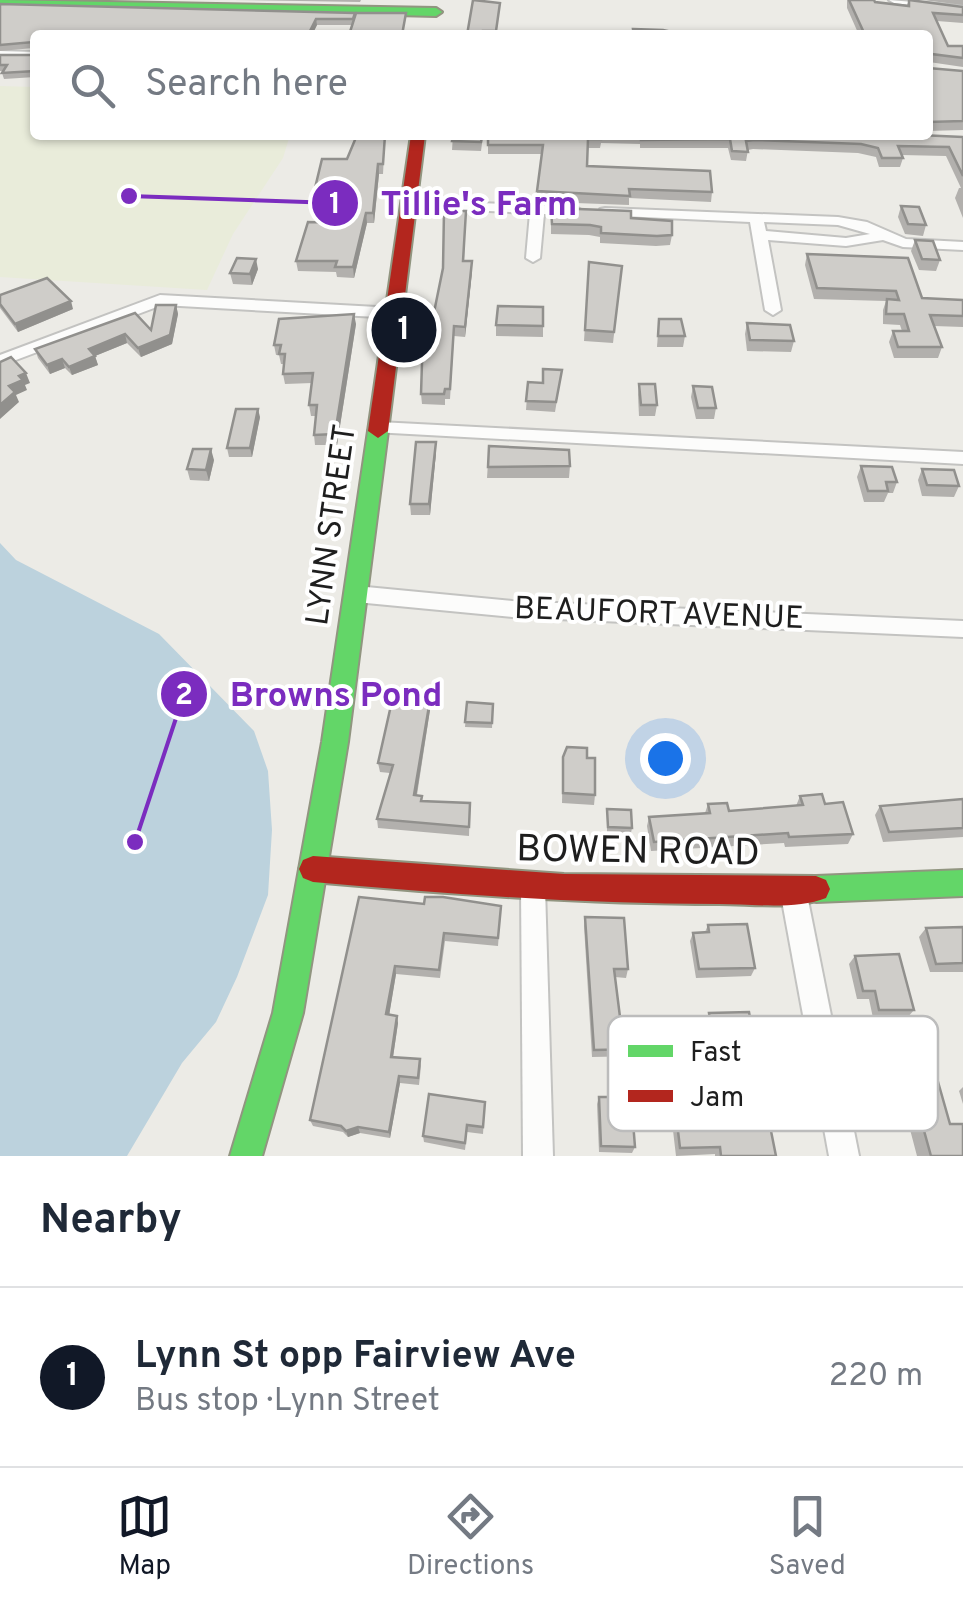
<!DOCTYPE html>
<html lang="en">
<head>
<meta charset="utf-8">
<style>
  body { margin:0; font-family:Overpass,sans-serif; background:#f2f2f3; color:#1f2937 }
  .you { position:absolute; left:665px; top:758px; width:35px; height:35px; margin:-25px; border:8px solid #fff; border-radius:50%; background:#1a73e8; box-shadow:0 0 0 15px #1a73e833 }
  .badge { display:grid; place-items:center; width:65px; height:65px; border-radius:50%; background:#111827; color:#fff; font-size:32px; font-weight:700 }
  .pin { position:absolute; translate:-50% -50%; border:5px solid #fff; box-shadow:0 2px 10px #0006 }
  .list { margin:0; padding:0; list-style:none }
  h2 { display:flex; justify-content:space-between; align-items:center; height:130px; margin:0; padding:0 40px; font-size:42px }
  h2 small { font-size:32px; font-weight:400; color:#747a83 }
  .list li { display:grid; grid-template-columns:65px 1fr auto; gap:30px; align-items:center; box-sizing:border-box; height:180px; padding:0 40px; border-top:2px solid #e0e1e3 }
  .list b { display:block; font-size:38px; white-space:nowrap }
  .list p { margin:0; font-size:32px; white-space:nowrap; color:#747a83 }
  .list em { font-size:32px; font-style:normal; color:#747a83 }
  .icon { flex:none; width:55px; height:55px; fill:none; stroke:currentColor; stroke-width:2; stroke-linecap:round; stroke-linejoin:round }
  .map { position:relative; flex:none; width:963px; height:1156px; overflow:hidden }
  .search { position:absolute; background:#fff; box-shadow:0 2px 8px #0004; left:30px; right:30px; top:30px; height:110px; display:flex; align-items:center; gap:25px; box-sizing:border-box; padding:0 35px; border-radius:10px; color:#747a83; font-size:38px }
  .sheet { height:310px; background:#fff }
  nav { display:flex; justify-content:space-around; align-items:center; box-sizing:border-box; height:140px; border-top:2px solid #e0e1e3; background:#fff; font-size:28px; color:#747a83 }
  nav a { display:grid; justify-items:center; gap:5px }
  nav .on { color:#111827 }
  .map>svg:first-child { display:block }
</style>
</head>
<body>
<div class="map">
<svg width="963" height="1156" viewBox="0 0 963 1156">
  <rect width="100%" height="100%" fill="#ecebe6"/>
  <polygon fill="#e9ecda" points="0,86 35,87 35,135 290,135 283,158 233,234 207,290 0,277"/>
  <polygon fill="#bcd2dd" points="0,543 16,560 159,634 254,731 268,771 272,830 268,895 237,977 216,1022 182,1063 127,1156 0,1156"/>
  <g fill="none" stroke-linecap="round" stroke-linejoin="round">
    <g stroke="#c3c3c1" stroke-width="4">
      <g id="street">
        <polygon points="889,0 963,6 963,12 894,3"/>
        <polygon points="0,51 35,52 35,58 0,57"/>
        <polygon points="409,200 576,207 583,211 576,215 544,214 540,258 533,262 526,258 530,213 404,207 402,204"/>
        <path d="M605 208 838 217 867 222 906 239 963 242V250L903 247 883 240 846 246 768 240 781 310 773 315 765 310 750 222 600 215V209ZM764 222 838 225 870 234 846 238 766 231Z"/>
        <polygon points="160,295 395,308 403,313 395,318 162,305 0,366 0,355"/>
        <polygon points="379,422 963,452 963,464 373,432 370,428"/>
        <polygon points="356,586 512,601 963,621 963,637 512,617 356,602 349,599 346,594 349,589"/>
        <polygon points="533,876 542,880 545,888 553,1156 523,1156 521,888 524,880"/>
        <polygon points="793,878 802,882 806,890 859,1156 829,1156 780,890 784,882"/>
      </g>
    </g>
    <g stroke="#919580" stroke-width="4">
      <g id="fast">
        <polygon points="0,0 436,8 442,12 436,16 0,5"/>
        <polygon points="378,424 388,431 348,742 303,1013 262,1156 230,1156 273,1013 322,742 368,431"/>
        <polygon points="963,870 963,896 816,902 806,898 802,889 806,880 816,876"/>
      </g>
    </g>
    <g stroke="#919580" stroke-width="4">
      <g id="jam">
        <polygon points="411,135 425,135 388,431 378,438 368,431"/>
        <path d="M313 856 564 874 816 876 826 880 830 889 826 898C796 910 752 904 719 904 583 904 448 894 313 882L303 878 299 869 303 860Z"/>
      </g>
    </g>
    <use href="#street" fill="#fcfcfb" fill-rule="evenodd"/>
    <use href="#fast" fill="#63d668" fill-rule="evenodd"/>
    <use href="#jam" fill="#b3261e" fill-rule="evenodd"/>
  </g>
  <g fill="#b2b0ad">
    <polygon points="234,0 361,0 360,2"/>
    <polygon points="847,0 874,0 875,2 907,5 909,0 963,7 963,23 937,21 948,46 963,46 963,67 929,62 928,35 859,35 847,8"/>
    <polygon points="923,0 963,0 963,5"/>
    <polygon points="483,2 499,11 496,35 467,35"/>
    <polygon points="0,4 406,20 352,25 317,25 312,35 35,35 34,48 0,51"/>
    <polygon points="0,55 35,55 35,77 4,79 2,73 3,71 0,71"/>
    <polygon points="928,68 963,71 963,130 928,131"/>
    <polygon points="385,135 383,174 379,174 374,223 367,223 354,278 337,277 336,272 298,271 296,261 346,223 350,197 316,198 315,188"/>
    <polygon points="453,135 919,135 963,137 963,218 955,198 959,188 961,188 946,156 902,155 903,158 900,167 879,167 876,157 858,153 753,149 748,150 746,161 731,160 728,148 640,148 640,144 601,143 600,148 588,148 587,166 712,192 711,202 629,198 629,205 549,202 536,200 542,154 488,154 488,137 483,136 481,151 452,150"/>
    <polygon points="901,206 926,225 923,236 905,234 898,217"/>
    <polygon points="551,208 631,218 672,235 670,245 656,246 600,243 600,237 589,235 551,234"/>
    <polygon points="466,211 464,261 472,261 472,271 465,337 454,336 450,399 445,399 445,405 422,404 421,394 430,332"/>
    <polygon points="915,240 940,260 936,271 919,270 911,251"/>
    <polygon points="807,254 922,298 963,300 963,327 934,326 942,347 938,358 894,358 889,342 893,331 902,331 900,325 883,324 883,310 886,301 814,299 805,265"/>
    <polygon points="589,262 622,266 613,343 584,341"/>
    <polygon points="258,269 252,285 233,284 230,273"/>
    <polygon points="0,295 73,309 18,332 0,308"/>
    <polygon points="176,305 178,314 172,344 141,357 127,343 95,356 98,365 72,375 65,368 50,374 38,358 35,349 151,330"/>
    <polygon points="543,307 543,337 496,336 496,325"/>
    <polygon points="659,319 685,336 683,347 657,347"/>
    <polygon points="747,323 794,341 791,352 747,351 745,334"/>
    <polygon points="356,324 337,445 315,445 314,435 316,416 311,416 309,405 312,383 285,384 283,374 284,364 281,364 279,355 276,355 274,345"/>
    <polygon points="562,370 555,412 526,410 528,382 543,383"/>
    <polygon points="639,384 657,405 655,416 639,416 638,395"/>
    <polygon points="693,386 716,408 714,419 696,419 691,397"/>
    <polygon points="260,417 252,457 229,457 227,448"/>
    <polygon points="489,446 570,466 569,478 487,478"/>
    <polygon points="436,453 430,515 411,515 410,504"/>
    <polygon points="214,460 209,481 190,480 187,469"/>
    <polygon points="861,466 897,482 893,493 888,493 884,502 864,502 857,477"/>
    <polygon points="922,469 959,486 954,497 922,496 918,480"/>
    <polygon points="430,700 430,710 417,795 423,801 470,803 469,836 378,828 377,819 390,773 380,772 378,763"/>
    <polygon points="467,702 493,704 492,728 465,727"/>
    <polygon points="563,757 587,758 595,795 594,805 562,803"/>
    <polygon points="800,796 825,804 853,834 848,844 785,847 784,843 651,851 647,826 649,817 705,813 708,804 729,811 796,806"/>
    <polygon points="963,799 963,837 883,842 875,815 880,806"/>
    <polygon points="607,809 632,828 631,833 607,832"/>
    <polygon points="424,904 501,906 498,946 445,941 440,978 396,974 389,1015 398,1023 393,1057 420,1059 421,1066 419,1085 400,1083 390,1138 360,1133 348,1137 343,1132 313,1126 310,1120"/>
    <polygon points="585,917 628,969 626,978 615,977 620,1017 643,1049 641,1056 592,1057 584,926"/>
    <polygon points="708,925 755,968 751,976 696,978 690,941 693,933 705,932"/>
    <polygon points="963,927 963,972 930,972 919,937 926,928"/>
    <polygon points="855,956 914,1010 907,1018 873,1018 869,999 857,999 849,964"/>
    <polygon points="709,1013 755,1045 775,1090 769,1099 765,1099 776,1156 715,1156 715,1154 676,1156 672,1122 676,1114 706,1123 732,1122 720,1048 709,1048 705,1022"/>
    <polygon points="886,1044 950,1124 963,1156 917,1156 907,1118 898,1118 877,1055"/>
    <polygon points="632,1078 666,1097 665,1101 632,1100"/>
    <polygon points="963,1087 963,1104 959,1091"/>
    <polygon points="599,1097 635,1147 632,1153 599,1152 597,1104"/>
    <polygon points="485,1102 483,1134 467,1132 465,1150 424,1142 423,1136"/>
  </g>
  <g fill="#91908d">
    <polygon points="316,19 317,25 312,35 308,35"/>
    <polygon points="378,164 379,174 374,223 373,213"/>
    <polygon points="366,213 367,223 354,278 353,267"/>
    <polygon points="256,259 258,269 252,285 250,274"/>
    <polygon points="472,261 472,271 465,337 465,327"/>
    <polygon points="71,301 73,309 18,332 15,324"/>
    <polygon points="176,305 178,314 172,344 141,357 138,348"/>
    <polygon points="354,314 356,324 337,445 335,434"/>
    <polygon points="125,334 127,343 95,356 98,365 72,375 69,367 89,349"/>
    <polygon points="62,359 65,368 50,374 47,365"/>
    <polygon points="26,373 30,383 25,385 27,390 16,395 19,402 0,419 0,405 9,386 19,376"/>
    <polygon points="258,409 260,417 252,457 250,448"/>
    <polygon points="436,442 436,453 430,515 429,504"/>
    <polygon points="211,449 214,460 209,481 206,470"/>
    <polygon points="430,700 430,710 415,804 414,795"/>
    <polygon points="395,966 396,974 388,1022 386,1014"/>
    <polygon points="397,1016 398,1023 392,1064 391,1057"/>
    <polygon points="399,1076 400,1083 390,1138 389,1132"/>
    <polygon points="358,1127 360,1133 348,1137 346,1131"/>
  </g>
  <g fill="#cfcdc9" stroke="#91908d" stroke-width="2.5">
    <polygon points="473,0 500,3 496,31 483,31 483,35 467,35"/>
    <polygon points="849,0 874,0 875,2 909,6 909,0 963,7 963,15 933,13 948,46 963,46 963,58 931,54 928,68 928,35 865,35"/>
    <polygon points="0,4 355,13 353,19 316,19 308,35 35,35 35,51 33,42 0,45"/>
    <polygon points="356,13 406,13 402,35 349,35"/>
    <polygon points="633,29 663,30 677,33 677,35 634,35"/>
    <polygon points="0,55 35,55 35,71 2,73 7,65 0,65"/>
    <polygon points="928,68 963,71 963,121 928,122"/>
    <polygon points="357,135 385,135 383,164 378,164 373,213 366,213 353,267 335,267 337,261 296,261 308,222 346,223 351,187 315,188 322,159 347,159"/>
    <polygon points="453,135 482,135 481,142 452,141"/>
    <polygon points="488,135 601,135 601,139 588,139 587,166 710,171 712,192 629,189 630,196 537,191 543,145 488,145"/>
    <polygon points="641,135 919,135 963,137 963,176 949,147 898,146 903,158 882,158 878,148 861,144 755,140 746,141 748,152 732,151 730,139 641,140"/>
    <polygon points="901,206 919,207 926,225 908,224"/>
    <polygon points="551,208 631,211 631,218 672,221 672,235 657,236 601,233 601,227 590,225 552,224"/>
    <polygon points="444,211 466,211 463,261 472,261 465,327 454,326 450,389 445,389 444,394 421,394 423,332 430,332 443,268"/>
    <polygon points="915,240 933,241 940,260 922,259"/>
    <polygon points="807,254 908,258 922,298 963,300 963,316 930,315 942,347 898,347 893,331 909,331 904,314 886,314 887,299 899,300 896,291 817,288"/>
    <polygon points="237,258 256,259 250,274 230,273"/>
    <polygon points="589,262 622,266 614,332 585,330"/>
    <polygon points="47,278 71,301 15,324 0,304 0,295"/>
    <polygon points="156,305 176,305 170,335 138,348 125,334 89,349 95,356 69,367 62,359 47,365 35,349 135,313 151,330"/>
    <polygon points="498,306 543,307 543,326 496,325"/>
    <polygon points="354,314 335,434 314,435 317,405 309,405 313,373 283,374 285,354 279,354 281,345 274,345 279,319"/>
    <polygon points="659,319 681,319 685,336 658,336"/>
    <polygon points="747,323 790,325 794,341 750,340"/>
    <polygon points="11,357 26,373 19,376 23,380 9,386 15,392 0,405 0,362"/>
    <polygon points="543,369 562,370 556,402 526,401 528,382 543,383"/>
    <polygon points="639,384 655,384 657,405 641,405"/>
    <polygon points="693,386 712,387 716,408 698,408"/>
    <polygon points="236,409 258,409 250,448 227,448"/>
    <polygon points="416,442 436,442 429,504 410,504"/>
    <polygon points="489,446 569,450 570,466 488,467"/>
    <polygon points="193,449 211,449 206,470 187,469"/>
    <polygon points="861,466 892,467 897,482 886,482 888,491 868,491"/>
    <polygon points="922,469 954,470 959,486 927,485"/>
    <polygon points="394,692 430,700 414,795 422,796 421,801 470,803 469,827 377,819 393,765 378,763"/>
    <polygon points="467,702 493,704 492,723 465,722"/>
    <polygon points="567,747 587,748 587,758 595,758 595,795 563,793 563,757"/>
    <polygon points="822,794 825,804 843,802 853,834 789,837 788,833 654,842 649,817 710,813 708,804 727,803 729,811 803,805 800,796"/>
    <polygon points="963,799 963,828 889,832 880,806"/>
    <polygon points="607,809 631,810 632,828 608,827"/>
    <polygon points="359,897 424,904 425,897 443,897 501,906 498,938 444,933 439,970 395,966 386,1014 397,1016 391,1057 420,1059 418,1078 399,1076 389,1132 358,1127 346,1131 341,1126 310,1120"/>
    <polygon points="585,917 624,918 628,969 614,969 620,1017 640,1017 643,1049 594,1050"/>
    <polygon points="747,924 755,968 699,969 693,933 709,932 708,925"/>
    <polygon points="963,927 963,963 936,964 926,928"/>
    <polygon points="899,954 914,1010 879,1010 875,991 863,991 855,956"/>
    <polygon points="749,1012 755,1045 764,1045 775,1090 763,1091 776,1156 721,1156 720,1147 680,1148 676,1114 704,1113 706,1123 738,1122 725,1039 713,1039 709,1013"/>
    <polygon points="927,1043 950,1124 963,1124 963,1156 931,1156 918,1109 908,1109 886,1044"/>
    <polygon points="429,1094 485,1102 483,1127 467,1125 465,1143 423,1136"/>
    <polygon points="599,1097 631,1097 635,1147 601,1146"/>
  </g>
  <g text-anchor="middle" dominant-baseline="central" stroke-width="8" stroke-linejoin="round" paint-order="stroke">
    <g font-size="32" fill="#1e1e1e" stroke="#fff">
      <text transform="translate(333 525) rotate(-82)">LYNN STREET</text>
      <text transform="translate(659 615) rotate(2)">BEAUFORT AVENUE</text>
    </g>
    <g font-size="38" fill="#1e1e1e" stroke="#fff">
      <text transform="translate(638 853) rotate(1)">BOWEN ROAD</text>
    </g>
  </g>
  <rect x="608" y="1016" width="330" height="115" rx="15" fill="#fff" stroke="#bcbcbc" stroke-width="2.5"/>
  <rect x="628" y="1045" width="45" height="12" fill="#63d668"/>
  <rect x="628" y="1090" width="45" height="12" fill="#b3261e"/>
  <g font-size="28" fill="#1e1e1e">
    <text x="690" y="1061">Fast</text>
    <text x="690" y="1106">Jam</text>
  </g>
  <path fill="none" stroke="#7b2cbf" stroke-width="4" d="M129 196L335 203M135 842L184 694"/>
  <g fill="#7b2cbf" stroke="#fff" stroke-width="4">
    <circle cx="129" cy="196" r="10"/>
    <circle cx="135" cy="842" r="10"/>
    <circle cx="335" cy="203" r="25"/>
    <circle cx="184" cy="694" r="25"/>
  </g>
  <g font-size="30" text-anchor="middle" font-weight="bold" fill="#fff">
    <text x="335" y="213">1</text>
    <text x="184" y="704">2</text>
  </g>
  <g font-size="35" text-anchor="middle" font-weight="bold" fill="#7b2cbf" stroke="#fff" stroke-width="8" stroke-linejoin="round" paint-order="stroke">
    <text x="479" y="215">Tillie's Farm</text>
    <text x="336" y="706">Browns Pond</text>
  </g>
</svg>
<div class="you"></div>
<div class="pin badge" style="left:404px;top:330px">1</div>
<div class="search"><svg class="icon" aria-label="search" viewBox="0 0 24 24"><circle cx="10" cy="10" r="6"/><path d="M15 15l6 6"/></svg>Search here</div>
</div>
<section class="sheet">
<h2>Nearby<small></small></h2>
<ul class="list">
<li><span class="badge">1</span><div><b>Lynn St opp Fairview Ave</b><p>Bus stop · Lynn Street</p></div><em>220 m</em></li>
</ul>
</section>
<nav>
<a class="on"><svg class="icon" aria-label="map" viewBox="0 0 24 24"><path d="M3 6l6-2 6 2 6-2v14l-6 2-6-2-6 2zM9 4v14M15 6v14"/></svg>Map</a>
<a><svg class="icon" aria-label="directions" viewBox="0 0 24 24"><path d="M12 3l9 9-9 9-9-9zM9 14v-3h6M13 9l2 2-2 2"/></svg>Directions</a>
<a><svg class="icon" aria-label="saved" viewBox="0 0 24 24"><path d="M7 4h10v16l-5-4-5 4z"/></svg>Saved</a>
</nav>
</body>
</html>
